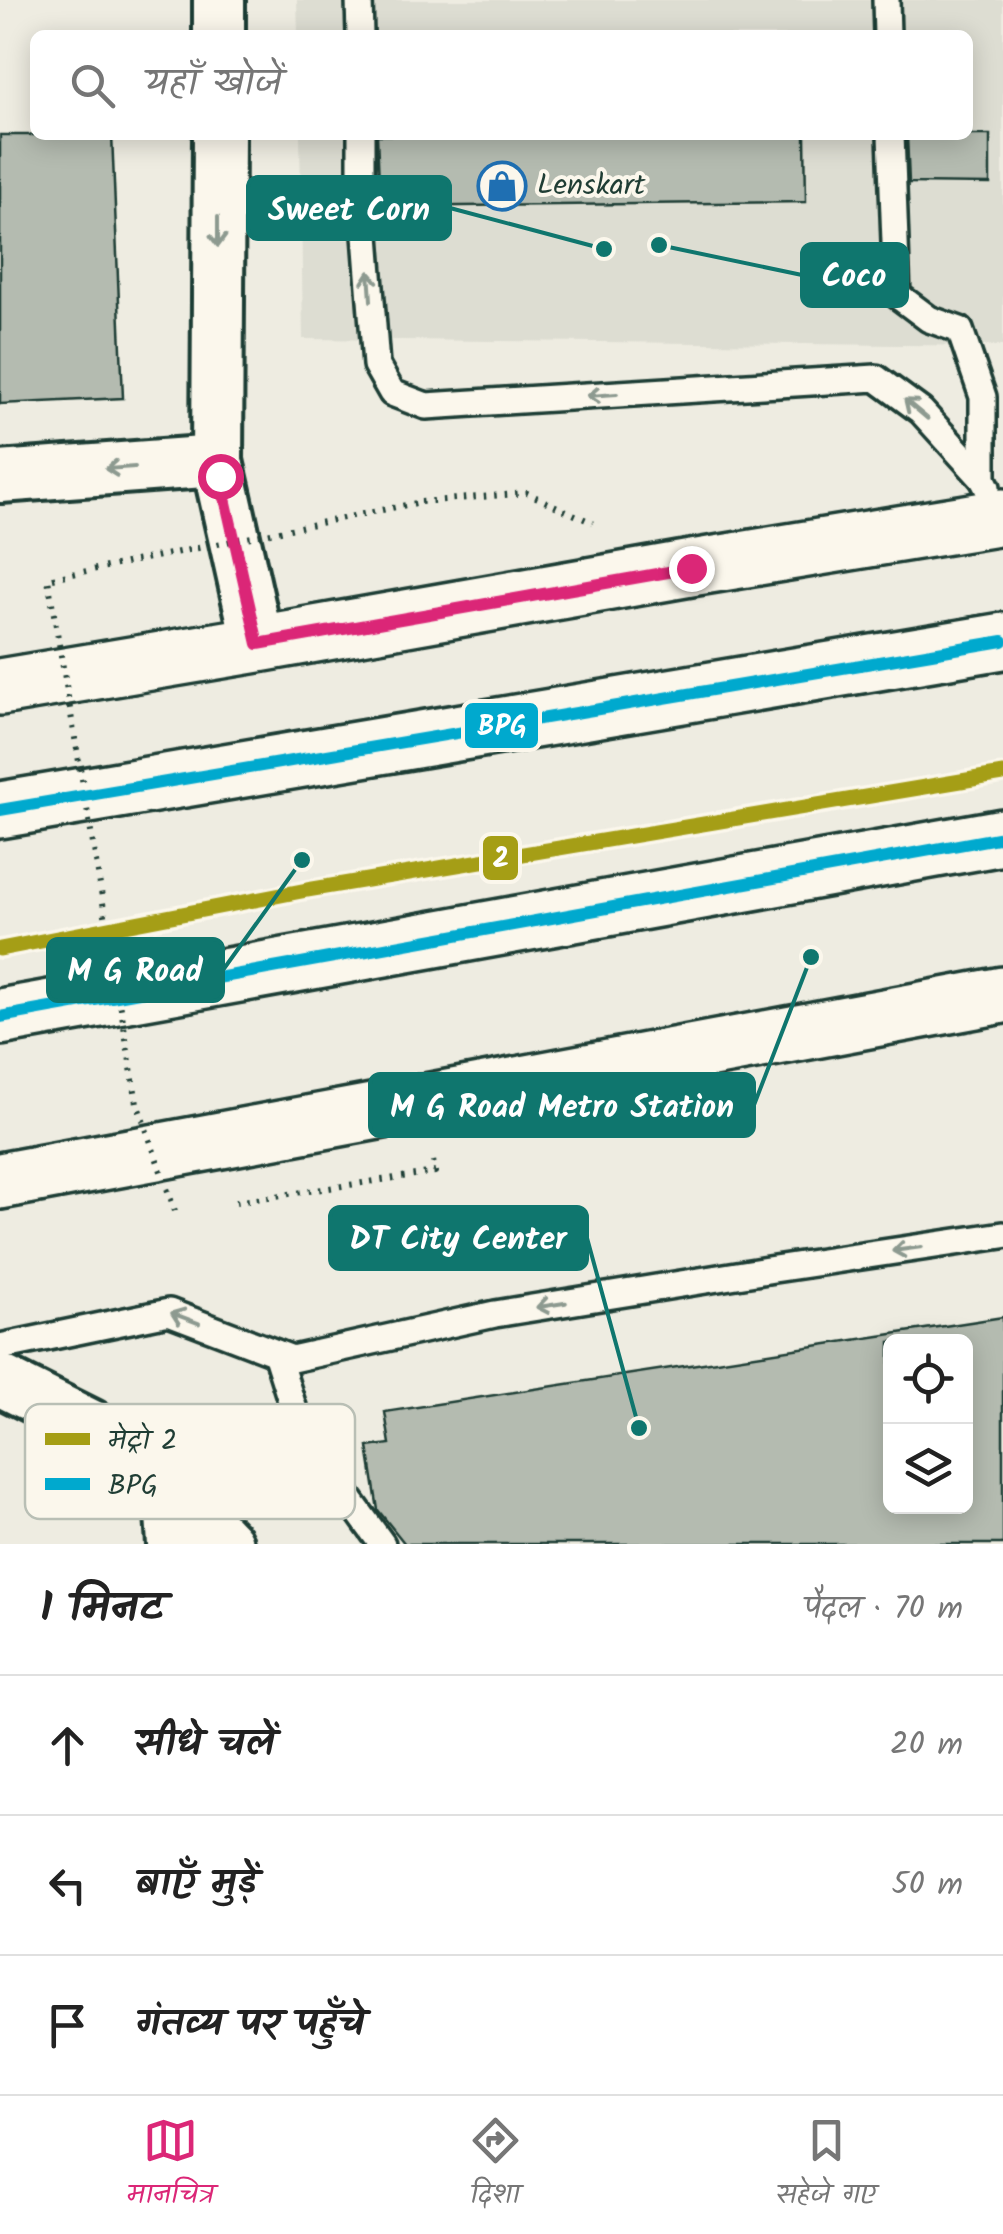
<!DOCTYPE html>
<html lang="hi">
<head>
<meta charset="utf-8">
<style>
  body { margin:0; font-family:Kalam,"Playpen Sans Deva",sans-serif; background:#f6f6f6; color:#222 }
  .controls { position:absolute; right:30px; bottom:30px; display:grid; overflow:hidden; border-radius:15px; box-shadow:0 5px 25px #0003 }
  .controls button { width:90px; height:90px; display:grid; place-items:center; padding:0; border:0; border-bottom:2px solid #e0e0e0; background:#fff; color:#222; font:50px sans-serif }
  .stop { position:absolute; width:30px; height:30px; margin:-22px; border:8px solid #db2777; border-radius:50%; background:#fff }
  .stop.end { background:#db2777; border-color:#fff; box-shadow:0 2px 10px #0008 }
  .list { margin:0; padding:0; list-style:none }
  h2 { display:flex; justify-content:space-between; align-items:center; height:130px; margin:0; padding:0 40px; font-size:42px }
  h2 small { font-size:32px; font-weight:400; color:#767676 }
  .list li { display:grid; grid-template-columns:65px 1fr auto; gap:30px; align-items:center; box-sizing:border-box; height:140px; padding:0 40px; border-top:2px solid #e0e0e0 }
  .list b { display:block; font-size:38px; white-space:nowrap }
  .list em { font-size:32px; font-style:normal; color:#767676 }
  .icon { flex:none; width:55px; height:55px; fill:none; stroke:currentColor; stroke-width:2; stroke-linecap:round; stroke-linejoin:round }
  .map { position:relative; flex:none; width:1003px; height:1544px; overflow:hidden }
  .search { position:absolute; background:#fff; box-shadow:0 5px 25px #0003; left:30px; right:30px; top:30px; height:110px; display:flex; align-items:center; gap:25px; box-sizing:border-box; padding:0 35px; border-radius:15px; color:#767676; font-size:38px }
  .sheet { height:550px; background:#fff }
  nav { display:flex; justify-content:space-around; align-items:center; box-sizing:border-box; height:140px; border-top:2px solid #e0e0e0; background:#fff; font-size:28px; color:#767676 }
  nav a { display:grid; justify-items:center; gap:5px }
  nav .on { color:#db2777 }
  .map>svg:first-child { display:block }
</style>
</head>
<body>
<div class="map">
<svg width="1003" height="1544" viewBox="0 0 1003 1544">
  <rect width="100%" height="100%" fill="#eeece1"/>
  <filter id="ink" filterUnits="userSpaceOnUse"><feTurbulence type="fractalNoise" baseFrequency=".01" numOctaves="2"/><feDisplacementMap in="SourceGraphic" scale="20" xChannelSelector="R" yChannelSelector="G"/><feConvolveMatrix kernelMatrix="1 2 1 2 8 2 1 2 1" color-interpolation-filters="sRGB"/></filter>
  <g filter="url(#ink)">
    <polygon fill="#ddddd2" points="297,0 1003,0 1003,346 303,339 300,135 968,135 968,35 298,35"/>
    <g fill="#b4bbb0" stroke="#1f3d34" stroke-width="2.5" fill-rule="evenodd">
      <polygon points="0,135 112,135 123,398 0,404"/>
      <polygon points="377,135 805,135 806,202 380,207"/>
      <polygon points="907,135 990,135 990,184 909,183"/>
      <path d="M1003 1317V1544H405L378 1510 368 1447 390 1444 385 1412ZM890 1342H966V1506H890Z"/>
    </g>
    <g fill="none" stroke-linecap="round" stroke-linejoin="round">
      <g stroke="#1f3d34" stroke-width="32">
        <g id="service">
          <polyline points="359,0 360,35"/>
          <polyline points="886,0 887,35"/>
          <polyline points="361,135 361,170 376,365 392,393 426,406 876,378 921,411 983,479"/>
          <polyline points="891,135 897,295 929,319 960,330 983,397 983,479 987,487"/>
          <polyline points="0,1347 169,1312 292,1359 495,1314 774,1269 1003,1235"/>
          <polyline points="276,1353 301,1432 382,1544"/>
        </g>
      </g>
      <g stroke="#1f3d34" stroke-width="58">
        <g id="minor">
          <polyline points="219,35 219,0"/>
          <polyline points="219,135 217,461 258,644"/>
          <polyline points="0,477 217,461"/>
          <polyline points="0,1380 90,1425 169,1484 227,1544"/>
          <polyline points="169,1484 173,1544"/>
        </g>
      </g>
      <g stroke="#1f3d34" stroke-width="62">
        <g id="tertiary">
          <polyline points="0,687 258,644 691,568 1003,517"/>
          <polyline points="0,1181 1003,995"/>
        </g>
      </g>
      <g stroke="#1f3d34" stroke-width="62">
        <g id="trunk">
          <polyline points="0,810 1003,641"/>
          <polyline points="0,1017 1003,837"/>
        </g>
      </g>
      <g stroke="#1f3d34" stroke-width="6" stroke-dasharray="2.5 8" stroke-linecap="butt">
        <polyline points="421,502 527,493 593,523"/>
        <polyline points="236,1202 435,1172 433,1160"/>
      </g>
      <use href="#service" stroke="#fbf7ec" stroke-width="25"/>
      <use href="#minor" stroke="#fbf7ec" stroke-width="50"/>
      <use href="#tertiary" stroke="#fbf7ec" stroke-width="55"/>
      <use href="#trunk" stroke="#fbf7ec" stroke-width="55"/>
      <polyline stroke="#1f3d34" stroke-width="6" stroke-dasharray="2.5 8" stroke-linecap="butt" points="175,1211 137,1103 48,579 421,502"/>
      <g stroke="#fbf7ec" stroke-width="20">
        <g id="bus-1">
          <polyline points="0,810 1003,641"/>
          <polyline points="0,1017 1003,837"/>
        </g>
      </g>
      <use href="#bus-1" stroke="#00a9ce" stroke-width="12"/>
      <g stroke="#fbf7ec" stroke-width="22">
        <polyline id="metro-1" points="0,949 307,890 1003,774"/>
      </g>
      <use href="#metro-1" stroke="#a59e15" stroke-width="15"/>
    </g>
    <defs><path id="oneway-shaft" d="M-6 0H5M1.5-3L5.5 0L1.5 3" fill="none" stroke-width="1.6" stroke-linecap="round" stroke-linejoin="round" transform="scale(2.5)"/></defs>
    <g stroke="#8d9a90">
      <use href="#oneway-shaft" transform="translate(218 232) rotate(90)"/>
      <use href="#oneway-shaft" transform="translate(370 286) rotate(-94)"/>
      <use href="#oneway-shaft" transform="translate(602 395) rotate(176)"/>
      <use href="#oneway-shaft" transform="translate(916 409) rotate(-140)"/>
      <use href="#oneway-shaft" transform="translate(120 468) rotate(176)"/>
      <use href="#oneway-shaft" transform="translate(907 1249) rotate(172)"/>
      <use href="#oneway-shaft" transform="translate(551 1305) rotate(171)"/>
      <use href="#oneway-shaft" transform="translate(185 1318) rotate(-159)"/>
    </g>
  </g>
  <g fill="none" stroke-linecap="round" stroke-linejoin="round" filter="url(#ink)">
    <polyline stroke="#db2777" stroke-width="12" points="220,476 258,644 691,568"/>
  </g>
  <defs>
    <g id="shop-ring" transform="scale(2.5)"><circle r="9.5" fill="#fbf7ec" stroke="#1f6fb2" stroke-width="1.5"/><path d="M-5-2.5h2.3a2.7 3.5 0 0 1 5.4 0H5L5.5 6h-11ZM-1.5-2.5h3a1.5 2.3 0 0 0-3 0Z" fill="#1f6fb2"/></g>
  </defs>
  <g fill-rule="evenodd">
    <use href="#shop-ring" x="502" y="186"/>
  </g>
  <g text-anchor="middle" dominant-baseline="central" stroke-width="8" stroke-linejoin="round" paint-order="stroke">
    <g font-size="30" fill="#1f3d34" stroke="#fbf7ec" text-anchor="start">
      <text x="537" y="186">Lenskart</text>
    </g>
  </g>
  <rect x="25" y="1404" width="330" height="115" rx="15" fill="#fbf7ec" stroke="#b9bfb5" stroke-width="2.5"/>
  <rect x="45" y="1433" width="45" height="12" fill="#a59e15"/>
  <rect x="45" y="1478" width="45" height="12" fill="#00a9ce"/>
  <g font-size="28" fill="#1f3d34">
    <text x="108" y="1449">मेट्रो 2</text>
    <text x="108" y="1494">BPG</text>
  </g>
  <path fill="none" stroke="#0f766e" stroke-width="4" d="M604 249L450 208M659 245L802 275M302 860L223 970M811 957L754 1105M639 1428L587 1238"/>
  <g fill="#0f766e" stroke="#fbf7ec" stroke-width="4">
    <circle cx="604" cy="249" r="10"/>
    <circle cx="659" cy="245" r="10"/>
    <circle cx="302" cy="860" r="10"/>
    <circle cx="811" cy="957" r="10"/>
    <circle cx="639" cy="1428" r="10"/>
  </g>
  <g fill="#0f766e" stroke="#0f766e" stroke-width="4">
    <rect x="248" y="177" width="202" height="62" rx="10"/>
    <rect x="802" y="244" width="105" height="62" rx="10"/>
    <rect x="48" y="939" width="175" height="62" rx="10"/>
    <rect x="370" y="1074" width="384" height="62" rx="10"/>
    <rect x="330" y="1207" width="257" height="62" rx="10"/>
  </g>
  <g font-size="32" text-anchor="middle" font-weight="bold" fill="#fff">
    <text x="349" y="220">Sweet Corn</text>
    <text x="854" y="286">Coco</text>
    <text x="135" y="981">M G Road</text>
    <text x="562" y="1117">M G Road Metro Station</text>
    <text x="458" y="1249">DT City Center</text>
  </g>
  <g stroke="#fbf7ec" stroke-width="4">
    <rect x="463" y="701" width="77" height="49" rx="10" fill="#00a9ce"/>
    <rect x="481" y="834" width="39" height="48" rx="10" fill="#a59e15"/>
  </g>
  <g font-size="28" text-anchor="middle" font-weight="bold" fill="#fff">
    <text x="502" y="735">BPG</text>
    <text x="501" y="867">2</text>
  </g>
</svg>
<div class="controls">
<button><svg class="icon" aria-label="locate" viewBox="0 0 24 24"><circle cx="12" cy="12" r="6"/><path d="M12 2v4M12 18v4M2 12h4M18 12h4"/></svg></button>
<button><svg class="icon" aria-label="layers" viewBox="0 0 24 24"><path d="M12 4l9 5-9 5-9-5zM3 14l9 5 9-5"/></svg></button>
</div>
<div class="stop" style="left:220px;top:476px"></div>
<div class="stop end" style="left:691px;top:568px"></div>
<div class="search"><svg class="icon" aria-label="search" viewBox="0 0 24 24"><circle cx="10" cy="10" r="6"/><path d="M15 15l6 6"/></svg>यहाँ खोजें</div>
</div>
<section class="sheet">
<h2>1 मिनट<small>पैदल · 70 m</small></h2>
<ul class="list">
<li><svg class="icon" aria-label="ahead" viewBox="0 0 24 24"><path d="M12 20V5M6 11l6-6 6 6"/></svg><div><b>सीधे चलें</b></div><em>20 m</em></li>
<li><svg class="icon" aria-label="left" viewBox="0 0 24 24"><path d="M17 20v-9H6M10 6l-5 5 5 5"/></svg><div><b>बाएँ मुड़ें</b></div><em>50 m</em></li>
<li><svg class="icon" aria-label="arrive" viewBox="0 0 24 24"><path d="M6 21V4h12l-3 4 3 4H6"/></svg><div><b>गंतव्य पर पहुँचे</b></div></li>
</ul>
</section>
<nav>
<a class="on"><svg class="icon" aria-label="map" viewBox="0 0 24 24"><path d="M3 6l6-2 6 2 6-2v14l-6 2-6-2-6 2zM9 4v14M15 6v14"/></svg>मानचित्र</a>
<a><svg class="icon" aria-label="directions" viewBox="0 0 24 24"><path d="M12 3l9 9-9 9-9-9zM9 14v-3h6M13 9l2 2-2 2"/></svg>दिशा</a>
<a><svg class="icon" aria-label="saved" viewBox="0 0 24 24"><path d="M7 4h10v16l-5-4-5 4z"/></svg>सहेजे गए</a>
</nav>
</body>
</html>
